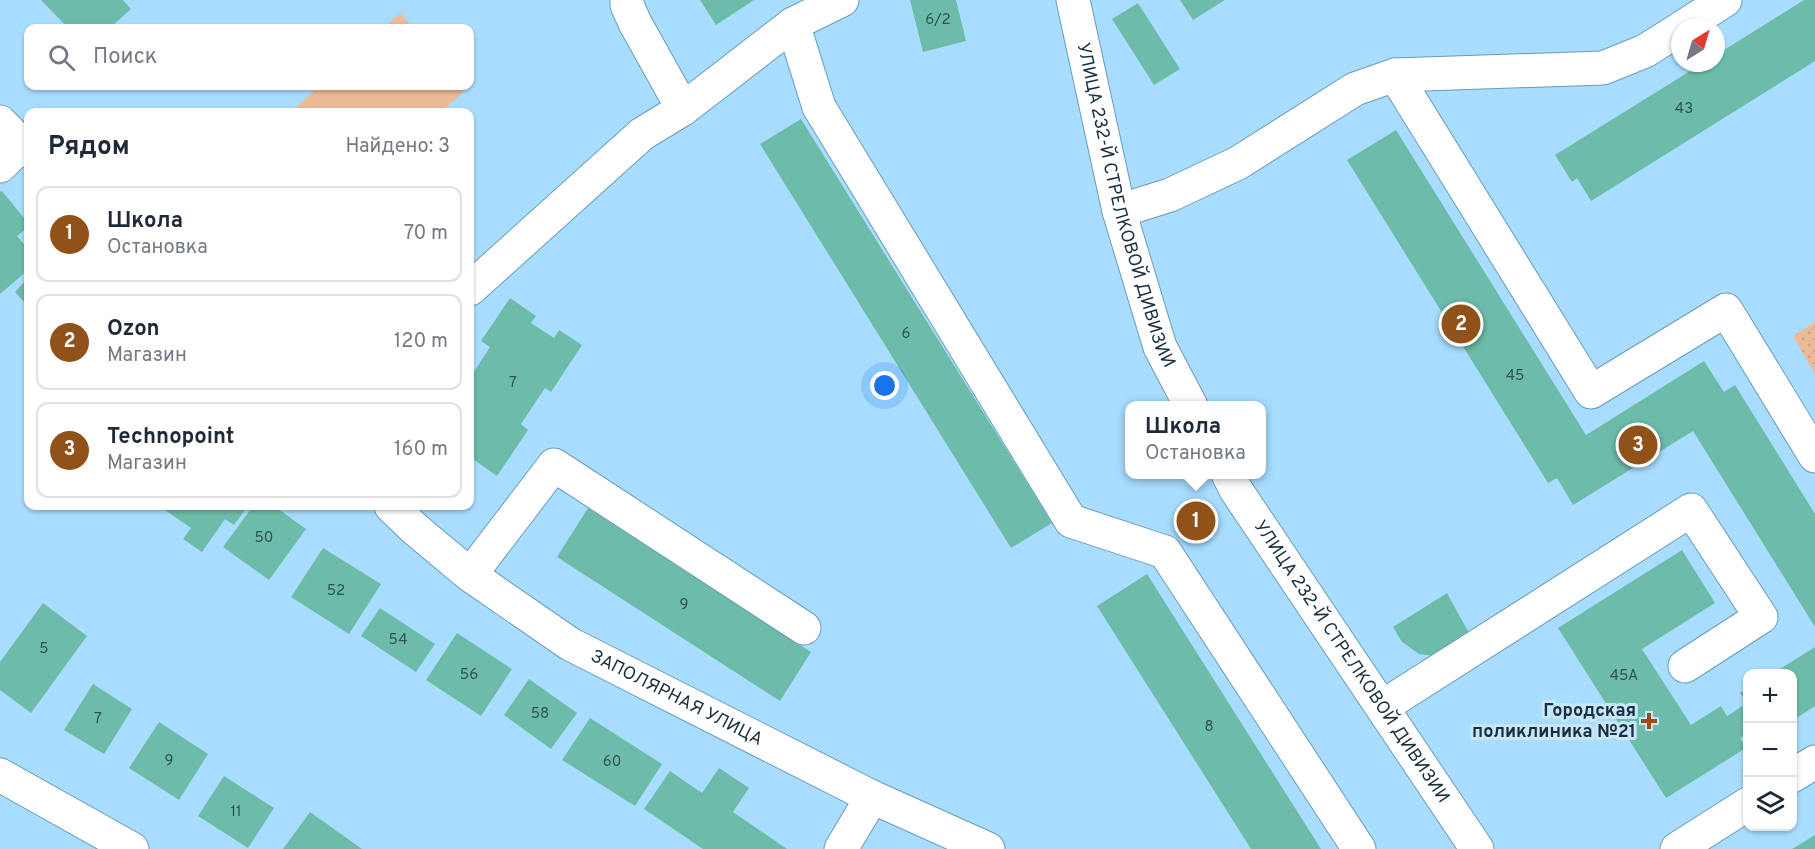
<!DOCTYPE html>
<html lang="ru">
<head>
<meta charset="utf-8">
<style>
  body { margin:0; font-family:Overpass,sans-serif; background:#f2f2f3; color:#1f2937 }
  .controls { position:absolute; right:18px; bottom:18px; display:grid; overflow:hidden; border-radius:12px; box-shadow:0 2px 4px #0004 }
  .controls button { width:54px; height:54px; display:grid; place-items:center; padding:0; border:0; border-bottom:2px solid #e0e1e3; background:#fff; color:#1f2937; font:30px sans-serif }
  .compass { position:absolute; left:1671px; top:18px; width:54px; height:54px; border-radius:50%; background:#fff; box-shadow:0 2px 4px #0004; rotate:37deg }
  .you { position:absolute; left:885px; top:386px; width:21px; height:21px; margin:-15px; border:4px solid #fff; border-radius:50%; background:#1a73e8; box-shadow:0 0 0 9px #1a73e833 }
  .badge { display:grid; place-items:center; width:39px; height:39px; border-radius:50%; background:#91521a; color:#fff; font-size:20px; font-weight:700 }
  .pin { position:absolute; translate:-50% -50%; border:3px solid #fff; box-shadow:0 2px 6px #0006 }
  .popup { position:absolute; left:1125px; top:401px; width:141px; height:78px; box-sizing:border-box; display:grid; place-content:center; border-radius:12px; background:#fff; filter:drop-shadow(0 2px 4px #0005); font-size:20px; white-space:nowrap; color:#747a83 }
  .popup b { font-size:22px; color:#1f2937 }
  .popup::after { content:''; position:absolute; left:50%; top:100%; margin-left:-12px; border:12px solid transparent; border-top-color:#fff }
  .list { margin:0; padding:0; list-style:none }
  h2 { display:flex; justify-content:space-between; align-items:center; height:78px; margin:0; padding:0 24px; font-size:26px }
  h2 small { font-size:20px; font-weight:400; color:#747a83 }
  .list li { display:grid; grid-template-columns:39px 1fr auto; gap:18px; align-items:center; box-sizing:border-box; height:96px; margin:0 12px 12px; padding:0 12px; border:2px solid #e0e1e3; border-radius:12px }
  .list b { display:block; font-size:22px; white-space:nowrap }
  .list p { margin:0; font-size:20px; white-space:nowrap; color:#747a83 }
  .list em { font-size:20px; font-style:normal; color:#747a83 }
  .icon { flex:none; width:33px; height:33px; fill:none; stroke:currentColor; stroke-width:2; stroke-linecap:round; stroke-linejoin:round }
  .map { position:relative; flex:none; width:1815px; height:849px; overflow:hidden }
  .search { position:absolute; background:#fff; box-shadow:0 2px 4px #0004; left:24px; top:24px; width:450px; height:66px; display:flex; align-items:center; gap:15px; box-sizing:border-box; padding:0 21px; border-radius:12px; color:#747a83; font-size:22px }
  .panel { position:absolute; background:#fff; box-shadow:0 2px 4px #0004; left:24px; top:108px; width:450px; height:402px; border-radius:12px }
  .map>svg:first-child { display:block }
</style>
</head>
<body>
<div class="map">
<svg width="1815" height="849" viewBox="0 0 1815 849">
  <defs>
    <pattern id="park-dots" width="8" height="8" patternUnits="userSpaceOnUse" patternTransform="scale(1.5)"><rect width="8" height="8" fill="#ebba97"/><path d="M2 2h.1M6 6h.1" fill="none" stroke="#c9a083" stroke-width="1.8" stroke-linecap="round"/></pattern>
  </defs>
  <rect width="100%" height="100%" fill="#a8ddff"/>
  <g fill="#ebba97">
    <polygon points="400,13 414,28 383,28"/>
    <polygon points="320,86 466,86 468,88 441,112 290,112"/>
  </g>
  <polygon fill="url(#park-dots)" points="1815,322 1815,374 1793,336"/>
  <g fill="#6dbca9">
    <polygon points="41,0 123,0 131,9 110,28 68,28"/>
    <polygon points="700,0 754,0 716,25"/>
    <polygon points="910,0 956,0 966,41 923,52"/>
    <polygon points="1180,0 1225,0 1193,20"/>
    <polygon points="1804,0 1815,0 1815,61 1591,201 1577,178 1572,182 1555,155 1703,63 1716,63 1716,55"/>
    <polygon points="1138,3 1180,69 1154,85 1112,19"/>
    <polygon points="801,119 1052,523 1011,548 760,144"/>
    <polygon points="1396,130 1586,435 1704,361 1724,392 1735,385 1815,514 1815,627 1693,431 1573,505 1557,478 1548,483 1347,160"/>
    <polygon points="2,191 28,223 28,227 17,236 28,249 28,270 0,294 0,192"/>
    <polygon points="28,278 28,306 15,292"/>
    <polygon points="510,298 536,316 531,323 554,338 559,330 582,345 551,392 545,388 521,424 528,430 497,476 470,457 470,378 490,347 481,341"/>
    <polygon points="159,506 248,506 234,525 225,519 202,552 183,539 191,528"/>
    <polygon points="253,506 274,506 306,529 269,580 223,547"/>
    <polygon points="588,508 811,652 780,701 557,557"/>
    <polygon points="323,548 381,584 349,634 291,597"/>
    <polygon points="1682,550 1715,603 1642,649 1691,725 1721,706 1727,716 1747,703 1740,693 1748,688 1748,733 1740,738 1746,748 1666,798 1558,628"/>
    <polygon points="1147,574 1321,849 1251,849 1097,606"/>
    <polygon points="1447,593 1470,635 1434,656 1419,654 1402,642 1393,627"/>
    <polygon points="43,603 87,636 31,713 0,690 0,662"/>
    <polygon points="380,608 435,644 416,672 361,636"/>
    <polygon points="457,633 512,669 481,716 426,680"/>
    <polygon points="1815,647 1815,706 1792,721 1792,674 1772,674"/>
    <polygon points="529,679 577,713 551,749 504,715"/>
    <polygon points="93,684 132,709 104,754 64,730"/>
    <polygon points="590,718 662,764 635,806 562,760"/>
    <polygon points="159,722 208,754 179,800 129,768"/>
    <polygon points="719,768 749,788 733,812 787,849 703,849 644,809 670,771 702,793"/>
    <polygon points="224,776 274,808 248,848 198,816"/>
    <polygon points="310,812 362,849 283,849"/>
    <polygon points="1815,835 1815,849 1792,849"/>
  </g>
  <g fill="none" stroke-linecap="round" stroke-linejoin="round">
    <g stroke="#699bbb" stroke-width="35">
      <g id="minor">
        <polyline points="627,0 627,5 635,23 683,109"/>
        <path id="s1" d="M1073 0 1119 211 1160 347 1191 406"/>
        <polyline points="793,24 819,107 1071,521 1165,552 1359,849"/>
        <polyline points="1683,27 1725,0"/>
        <polyline points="1395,75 1591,392 1726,310 1815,456"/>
        <polyline points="0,122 28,151"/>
        <polyline points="0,166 22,144"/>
        <polyline points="1119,211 1170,195 1238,163 1355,89 1395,75 1603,68 1645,51 1680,29"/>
        <polyline points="470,289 642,134 683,109 793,24 842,0"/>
        <path id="s2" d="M1228 474 1236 490 1477 849"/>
        <path id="s3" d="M391 506 415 529 470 575 570 644 872 797 988 849"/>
        <polyline points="470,575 554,465 804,628"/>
        <polyline points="1382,707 1691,510 1761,617 1685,666"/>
        <polyline points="0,775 132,849"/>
        <polyline points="1792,776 1815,762"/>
        <polyline points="841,849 872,797"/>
        <polyline points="1677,849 1748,804"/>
      </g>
    </g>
    <use href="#minor" stroke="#fff" stroke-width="33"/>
  </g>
  <path fill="#91521a" stroke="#c8e7fc" stroke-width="2" d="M1646 712h6v6h6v6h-6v6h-6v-6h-6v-6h6z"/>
  <g text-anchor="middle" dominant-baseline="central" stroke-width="6" stroke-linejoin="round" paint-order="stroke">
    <g font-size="15" fill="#2f5257">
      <text x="938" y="20">6/2</text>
      <text x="1684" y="109">43</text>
      <text x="906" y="334">6</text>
      <text x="1515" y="376">45</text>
      <text x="513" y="383">7</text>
      <text x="264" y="538">50</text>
      <text x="336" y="591">52</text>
      <text x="684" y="605">9</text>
      <text x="398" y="640">54</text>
      <text x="44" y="649">5</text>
      <text x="469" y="675">56</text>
      <text x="1624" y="676">45А</text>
      <text x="540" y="714">58</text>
      <text x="98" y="719">7</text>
      <text x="1209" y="727">8</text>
      <text x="169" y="761">9</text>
      <text x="612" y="762">60</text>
      <text x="236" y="812">11</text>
    </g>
    <g font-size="18" fill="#1a2f3c" stroke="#c8e7fc">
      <text stroke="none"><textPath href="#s1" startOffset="212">УЛИЦА 232-Й СТРЕЛКОВОЙ ДИВИЗИИ</textPath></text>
      <text stroke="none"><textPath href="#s2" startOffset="225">УЛИЦА 232-Й СТРЕЛКОВОЙ ДИВИЗИИ</textPath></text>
      <text stroke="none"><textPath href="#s3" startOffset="346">ЗАПОЛЯРНАЯ УЛИЦА</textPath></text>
    </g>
    <g font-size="18" font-weight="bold" fill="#1a2f3c" stroke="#c8e7fc" text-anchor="end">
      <text x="1636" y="711">Городская<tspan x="1636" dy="21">поликлиника №21</tspan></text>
    </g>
  </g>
</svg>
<div class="controls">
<button>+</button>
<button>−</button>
<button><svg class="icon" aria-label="layers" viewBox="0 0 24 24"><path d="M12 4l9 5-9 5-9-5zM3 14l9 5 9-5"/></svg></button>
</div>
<svg class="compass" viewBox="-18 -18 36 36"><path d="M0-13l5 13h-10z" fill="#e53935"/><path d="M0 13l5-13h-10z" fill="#747a83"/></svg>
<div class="you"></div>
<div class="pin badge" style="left:1196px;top:521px">1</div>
<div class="popup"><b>Школа</b>Остановка</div>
<div class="pin badge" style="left:1461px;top:324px">2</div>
<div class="pin badge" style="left:1638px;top:445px">3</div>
<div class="search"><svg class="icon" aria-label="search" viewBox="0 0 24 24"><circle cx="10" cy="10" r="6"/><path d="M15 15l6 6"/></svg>Поиск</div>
<section class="panel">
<h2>Рядом<small>Найдено: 3</small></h2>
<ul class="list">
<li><span class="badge">1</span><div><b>Школа</b><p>Остановка</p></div><em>70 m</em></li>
<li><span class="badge">2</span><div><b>Ozon</b><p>Магазин</p></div><em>120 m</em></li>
<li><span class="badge">3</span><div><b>Technopoint</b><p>Магазин</p></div><em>160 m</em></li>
</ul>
</section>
</div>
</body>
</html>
